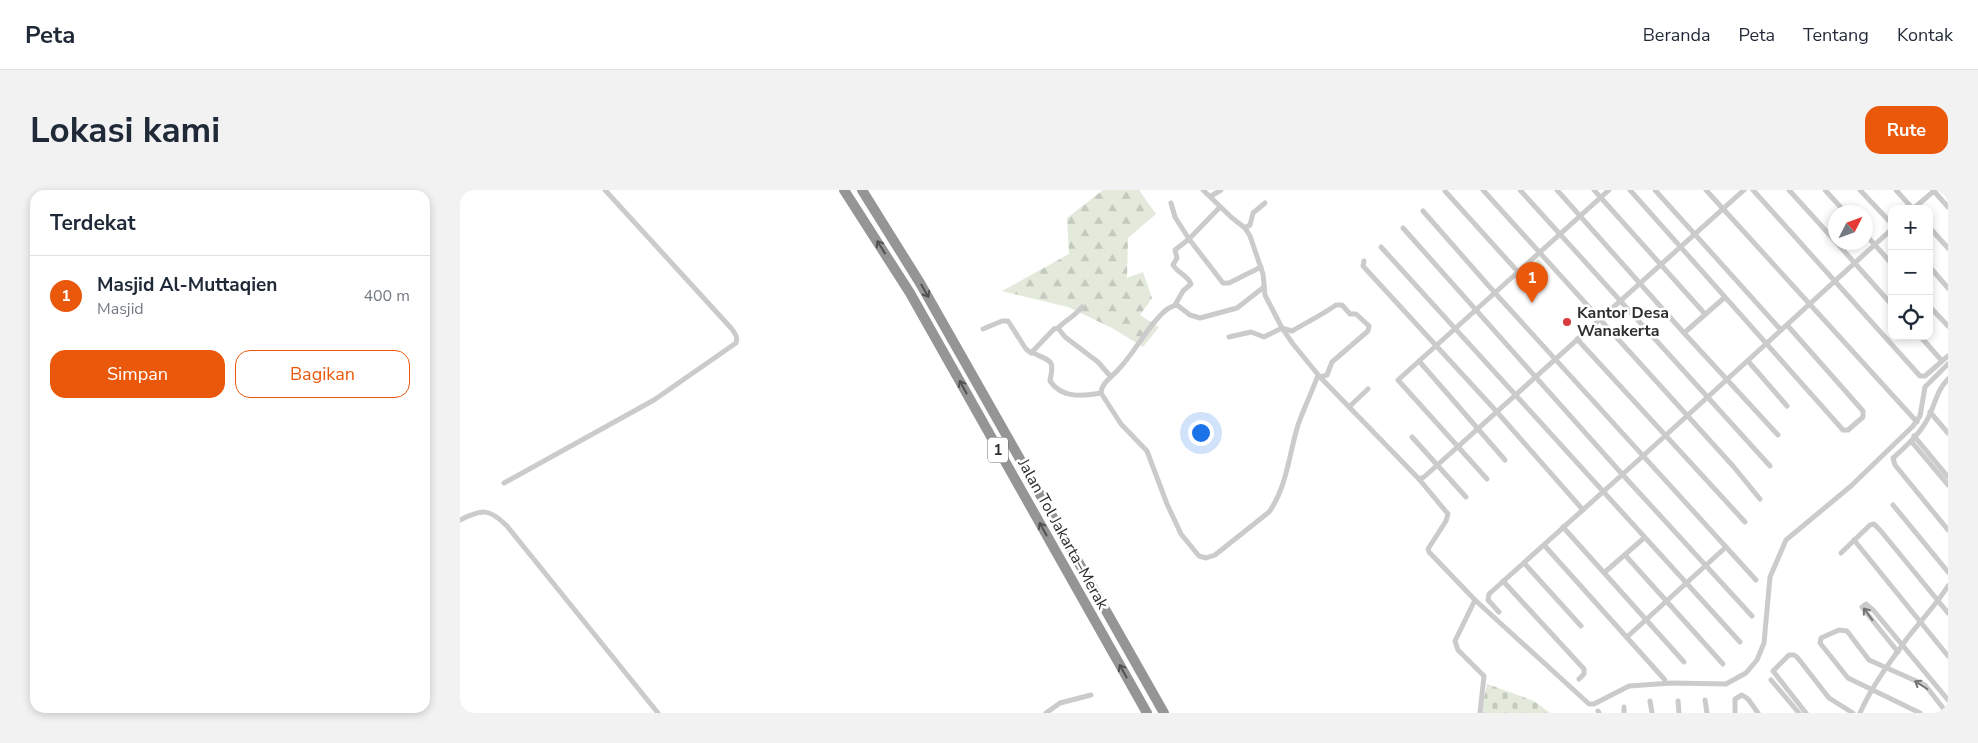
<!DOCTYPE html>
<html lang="id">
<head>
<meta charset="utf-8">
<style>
  body { margin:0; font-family:"Nunito Sans",sans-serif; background:#f2f2f3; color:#1f2937 }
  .controls { position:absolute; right:15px; top:15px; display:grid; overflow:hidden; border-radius:10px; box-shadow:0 2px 8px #0003 }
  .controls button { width:45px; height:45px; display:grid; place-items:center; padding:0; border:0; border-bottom:1px solid #e0e1e3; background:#fff; color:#1f2937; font:25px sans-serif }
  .compass { position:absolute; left:1368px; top:15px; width:45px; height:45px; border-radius:50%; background:#fff; box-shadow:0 2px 8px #0003; rotate:48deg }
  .you { position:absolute; left:740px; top:242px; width:18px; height:18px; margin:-12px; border:4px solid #fff; border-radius:50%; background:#1a73e8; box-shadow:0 0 0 8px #1a73e833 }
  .badge { display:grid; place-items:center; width:32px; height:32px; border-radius:50%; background:#ea580c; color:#fff; font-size:16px; font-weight:700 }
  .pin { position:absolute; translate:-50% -41px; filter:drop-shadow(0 1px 2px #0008) }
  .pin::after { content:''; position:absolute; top:26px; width:18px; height:15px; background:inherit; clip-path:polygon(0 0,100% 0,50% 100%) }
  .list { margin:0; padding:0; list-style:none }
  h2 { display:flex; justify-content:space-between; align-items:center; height:65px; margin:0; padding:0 20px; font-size:21px }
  h2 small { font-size:16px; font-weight:400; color:#747a83 }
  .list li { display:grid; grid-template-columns:32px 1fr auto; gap:15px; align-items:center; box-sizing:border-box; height:80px; padding:0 20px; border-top:1px solid #e0e1e3 }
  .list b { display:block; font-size:19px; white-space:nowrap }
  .list p { margin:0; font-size:16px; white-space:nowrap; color:#747a83 }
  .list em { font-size:16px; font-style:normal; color:#747a83 }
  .actions { display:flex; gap:10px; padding:15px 20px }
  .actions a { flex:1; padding:11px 0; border:1px solid #ea580c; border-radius:15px; text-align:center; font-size:18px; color:#ea580c }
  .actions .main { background:#ea580c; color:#fff }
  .icon { flex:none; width:28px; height:28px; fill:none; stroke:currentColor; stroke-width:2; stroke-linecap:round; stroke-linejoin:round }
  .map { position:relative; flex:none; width:1488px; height:523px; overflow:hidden; border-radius:15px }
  header { display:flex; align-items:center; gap:30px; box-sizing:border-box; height:70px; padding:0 25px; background:#fff; border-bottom:1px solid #e0e1e3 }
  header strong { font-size:24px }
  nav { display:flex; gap:28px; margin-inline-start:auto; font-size:18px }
  .intro { display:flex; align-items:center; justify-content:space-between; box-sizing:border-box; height:120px; padding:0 30px }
  h1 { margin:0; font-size:35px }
  .button { padding:12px 22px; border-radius:15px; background:#ea580c; color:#fff; font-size:18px; font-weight:700 }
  main { display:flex; gap:30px; padding:0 30px }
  aside { flex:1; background:#fff; border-radius:15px; box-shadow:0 2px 8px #0003 }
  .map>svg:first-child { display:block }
</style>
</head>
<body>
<header>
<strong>Peta</strong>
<nav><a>Beranda</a><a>Peta</a><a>Tentang</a><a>Kontak</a></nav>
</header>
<div class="intro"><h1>Lokasi kami</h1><a class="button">Rute</a></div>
<main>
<aside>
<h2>Terdekat<small></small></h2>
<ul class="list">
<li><span class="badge">1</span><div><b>Masjid Al-Muttaqien</b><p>Masjid</p></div><em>400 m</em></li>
</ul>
<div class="actions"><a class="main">Simpan</a><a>Bagikan</a></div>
</aside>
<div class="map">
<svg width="1488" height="523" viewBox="0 0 1488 523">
  <defs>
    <pattern id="forest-firs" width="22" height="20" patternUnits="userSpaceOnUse" patternTransform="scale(1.25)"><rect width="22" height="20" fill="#e3eadc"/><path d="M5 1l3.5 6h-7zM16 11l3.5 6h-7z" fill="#c3c9bd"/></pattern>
    <pattern id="cemetery-stones" width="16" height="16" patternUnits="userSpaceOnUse" patternTransform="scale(1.25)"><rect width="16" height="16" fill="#e3eadc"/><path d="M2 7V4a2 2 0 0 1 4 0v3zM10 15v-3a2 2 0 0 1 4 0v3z" fill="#c3c9bd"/></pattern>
  </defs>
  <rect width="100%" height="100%" fill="#fff"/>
  <polygon fill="url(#forest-firs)" points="643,0 679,0 696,24 668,48 667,88 683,82 692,108 680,125 699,137 683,157 652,138 608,117 542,101 609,64 607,28"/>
  <polygon fill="url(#cemetery-stones)" points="1027,494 1074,511 1090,523 1021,523"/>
  <polygon fill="#e3eadc" points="1078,69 1085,77 1072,89 1065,82"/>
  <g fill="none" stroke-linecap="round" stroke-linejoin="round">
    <g stroke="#cbcbcb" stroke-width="5">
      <polyline points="743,0 771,27 785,38 790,46 803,84 805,105 822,138 833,154 860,187 959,289 988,324 986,331 968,359 969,362 1015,410 1129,514 1134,514 1169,496 1212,493 1266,494 1286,483 1297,470 1304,453 1310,387 1326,350 1391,296 1453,236 1460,226 1465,197 1488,174"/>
      <polyline points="1023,0 1273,276 1300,309"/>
      <polyline points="1060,0 1310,276"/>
      <polyline points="1097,0 1224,143 1318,245"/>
      <polyline points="1134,0 1245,124"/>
      <polyline points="1170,0 1383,240 1388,240 1403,227 1403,221 1327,135"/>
      <polyline points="1195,0 1321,140"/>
      <polyline points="1246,0 1457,232"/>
      <polyline points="1293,0 1460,186 1465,186 1488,166"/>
      <polyline points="1329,0 1376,52"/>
      <polyline points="1365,0 1385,22"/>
      <polyline points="1400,0 1432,34"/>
      <polyline points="1436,0 1453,19"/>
      <polyline points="1473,0 1488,17"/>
      <polyline points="985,1 1059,83"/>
      <polyline points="751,6 761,0"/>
      <polyline points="711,13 715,27 729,49 763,93 769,93 801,77"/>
      <polyline points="1453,19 1475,0"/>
      <polyline points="963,21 1035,103 1296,390"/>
      <polyline points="1469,37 1488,58"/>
      <polyline points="785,38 790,35 793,23 805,13"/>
      <polyline points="943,38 1162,284 1292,426"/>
      <polyline points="1406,45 1432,74"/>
      <polyline points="1376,52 1432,115"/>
      <polyline points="921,57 1280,452"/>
      <polyline points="904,71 903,76 1037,222 1123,320"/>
      <polyline points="1469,76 1488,98"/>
      <path d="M804 97 777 118 740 128 730 125 717 115C710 116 703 122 698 128 683 144 673 165 657 181 651 187 642 193 641 203L661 234 687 261 707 314 721 344 739 366 746 368 755 365 809 322C827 297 829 264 838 235 844 218 852 202 858 185"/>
      <path d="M715 115 723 101 731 94C728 86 718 83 713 75L717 68 715 60 729 49 760 17"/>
      <polyline points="1469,116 1488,136"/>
      <path d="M598 138C606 130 615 126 622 117"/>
      <polyline points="523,139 542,131 548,131 566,159 571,163 594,139 598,138 605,147 638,172 651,187"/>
      <polyline points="1224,143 1264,108"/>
      <polyline points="1460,146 1482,171"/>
      <path d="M769 147 791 142 804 147 822 138 832 141C847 132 862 125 876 115H882L890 124H896L909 136 908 141 872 172 867 185 860 187"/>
      <polyline points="1117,149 1285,332"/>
      <path d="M573 163C593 172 594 170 590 191 602 209 623 206 641 203"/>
      <polyline points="959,171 1045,270"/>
      <polyline points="1288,171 1327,216"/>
      <path d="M1488 189C1476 201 1475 216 1467 230 1459 245 1445 257 1433 268L1435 275 1488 340"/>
      <polyline points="889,217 908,199"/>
      <polyline points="1470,222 1488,243"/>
      <polyline points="1454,246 1488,287"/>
      <polyline points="952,247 1006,307"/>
      <polyline points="1451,251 1488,295"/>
      <polyline points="959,289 964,287 1284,0"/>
      <polyline points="1027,289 938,190 1149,0"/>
      <path d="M44 293 194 210 276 153C278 147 275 143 271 138L145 0"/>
      <polyline points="1433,315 1488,382"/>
      <path d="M0 330C22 319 29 318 47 336L198 523"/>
      <polyline points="1103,337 1224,472"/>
      <polyline points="1394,350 1488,466"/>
      <polyline points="1084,355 1205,490"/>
      <polyline points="1381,363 1410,335 1414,334 1420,340 1488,423"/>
      <polyline points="1165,365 1263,474"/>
      <polyline points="1064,373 1121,436"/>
      <polyline points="1145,382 1184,348"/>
      <polyline points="1043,391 1124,479 1124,484 1119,489"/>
      <polyline points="1015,410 995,451 998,460 1024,486 1020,523"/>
      <polyline points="1039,422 1028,410 1029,404 1183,266 1432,39"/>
      <polyline points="1167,447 1266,357"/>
      <polyline points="1438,462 1405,421 1402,417 1406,414 1414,421 1488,510"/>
      <polyline points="1311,490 1339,523"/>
      <polyline points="1245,510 1247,523"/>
      <polyline points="1190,511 1192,523"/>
      <polyline points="1218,511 1219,523"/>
      <polyline points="1164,517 1164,523"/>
      <polyline points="1138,521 1139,523"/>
      <polyline points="586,523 600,513 631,505"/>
      <polyline points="1275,523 1275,509 1282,505 1288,509 1298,523"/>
      <polyline points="1346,523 1313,481 1329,465 1334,465 1337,467 1369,508 1393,523"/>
      <path d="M1400 523C1411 498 1427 476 1443 454 1457 434 1475 417 1488 396"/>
      <polyline points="1460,523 1388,488 1360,453 1361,448 1379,440 1387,441 1409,470 1465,495 1487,523"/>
    </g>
    <g stroke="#959595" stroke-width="10">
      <polyline points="384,0 450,103 687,523"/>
      <polyline points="402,0 460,93 704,523"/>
    </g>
  </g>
  <defs><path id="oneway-shaft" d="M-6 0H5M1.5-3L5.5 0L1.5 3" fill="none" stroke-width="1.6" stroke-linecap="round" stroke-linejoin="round" transform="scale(1.25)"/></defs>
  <g stroke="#525252">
    <use href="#oneway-shaft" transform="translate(421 57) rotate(-122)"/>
    <use href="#oneway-shaft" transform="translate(465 101) rotate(60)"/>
    <use href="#oneway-shaft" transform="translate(503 197) rotate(-119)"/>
    <use href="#oneway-shaft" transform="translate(583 339) rotate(-119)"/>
    <use href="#oneway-shaft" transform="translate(663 481) rotate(-119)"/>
  </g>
  <g stroke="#757575">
    <use href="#oneway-shaft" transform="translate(1408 424) rotate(-126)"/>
    <use href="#oneway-shaft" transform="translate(1461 495) rotate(-148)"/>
  </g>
  <circle fill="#d93b40" stroke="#fff" stroke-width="2" cx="1107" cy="132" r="5"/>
  <g text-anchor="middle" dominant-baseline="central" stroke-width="5" stroke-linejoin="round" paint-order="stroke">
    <rect fill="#fff" stroke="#6d6d6d" stroke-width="1" x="528" y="247.5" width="20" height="25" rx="4"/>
    <g font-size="15" font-weight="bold" fill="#2e2e2e">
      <text x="538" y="260">1</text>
    </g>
    <g font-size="16" font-weight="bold" fill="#2e2e2e" stroke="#fff" text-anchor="start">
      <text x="1117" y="123">Kantor Desa<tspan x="1117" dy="18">Wanakerta</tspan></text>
    </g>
    <g font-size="16" fill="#2e2e2e" stroke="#fff">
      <text transform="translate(603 344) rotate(61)">Jalan Tol Jakarta–Merak</text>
    </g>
  </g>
</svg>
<div class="controls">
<button>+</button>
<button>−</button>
<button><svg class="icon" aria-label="locate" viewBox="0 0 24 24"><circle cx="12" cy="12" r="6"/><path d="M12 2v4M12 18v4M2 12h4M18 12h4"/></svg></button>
</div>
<svg class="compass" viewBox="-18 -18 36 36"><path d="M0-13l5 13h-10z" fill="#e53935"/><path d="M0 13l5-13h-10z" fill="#747a83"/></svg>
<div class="you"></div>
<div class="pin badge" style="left:1072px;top:113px">1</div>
</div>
</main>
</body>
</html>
